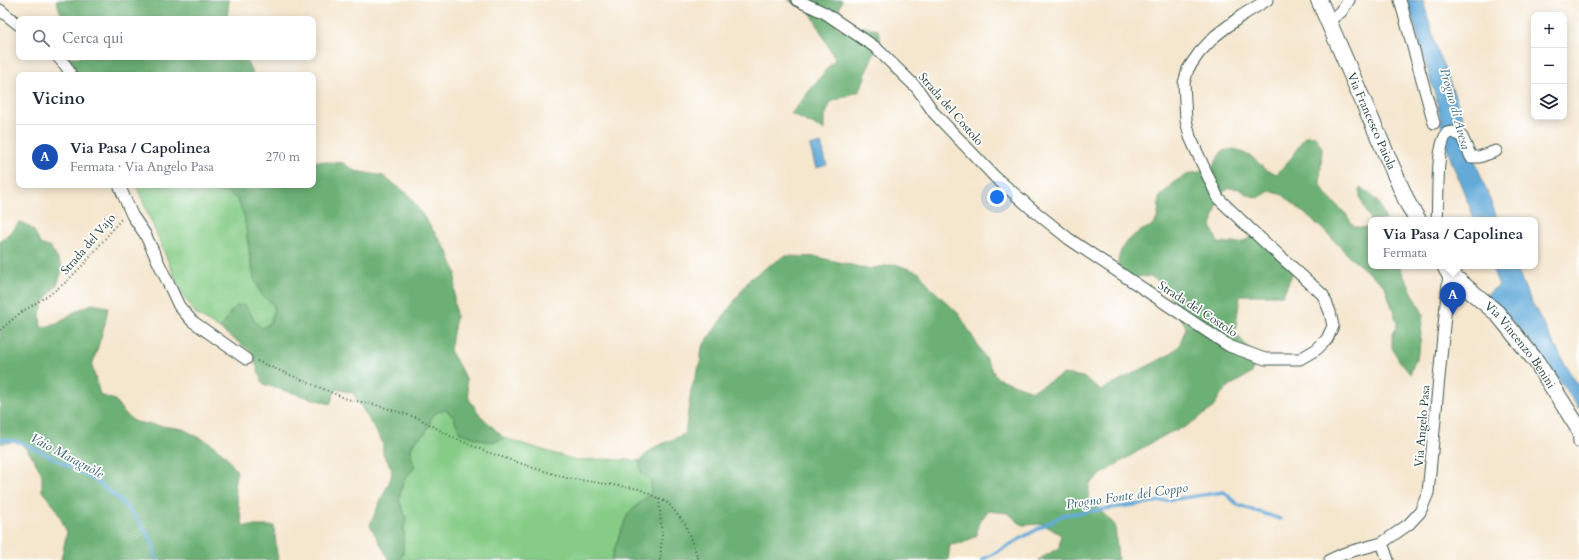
<!DOCTYPE html>
<html lang="it">
<head>
<meta charset="utf-8">
<style>
  body { margin:0; font-family:Cardo,serif; background:#f2f2f3; color:#1f2937 }
  .controls { position:absolute; right:12px; top:12px; display:grid; overflow:hidden; border-radius:8px; box-shadow:0 2px 10px #0003 }
  .controls button { width:36px; height:36px; display:grid; place-items:center; padding:0; border:0; border-bottom:1px solid #e0e1e3; background:#fff; color:#1f2937; font:20px sans-serif }
  .you { position:absolute; left:997px; top:197px; width:14px; height:14px; margin:-10px; border:3px solid #fff; border-radius:50%; background:#1a73e8; box-shadow:0 0 0 6px #1a73e833 }
  .badge { display:grid; place-items:center; width:26px; height:26px; border-radius:50%; background:#c8321e; color:#fff; font-size:13px; font-weight:700 }
  .pin { position:absolute; translate:-50% -33px; filter:drop-shadow(0 1px 2px #0008) }
  .pin::after { content:''; position:absolute; top:21px; width:14px; height:12px; background:inherit; clip-path:polygon(0 0,100% 0,50% 100%) }
  .popup { position:absolute; left:1368px; top:217px; width:170px; height:52px; box-sizing:border-box; display:grid; place-content:center; border-radius:8px; background:#fff; filter:drop-shadow(0 1px 3px #0005); font-size:13px; white-space:nowrap; color:#747a83 }
  .popup b { font-size:15px; color:#1f2937 }
  .popup::after { content:''; position:absolute; left:50%; top:100%; margin-left:-8px; border:8px solid transparent; border-top-color:#fff }
  .list { margin:0; padding:0; list-style:none }
  h2 { display:flex; justify-content:space-between; align-items:center; height:52px; margin:0; padding:0 16px; font-size:17px }
  h2 small { font-size:13px; font-weight:400; color:#747a83 }
  .list li { display:grid; grid-template-columns:26px 1fr auto; gap:12px; align-items:center; box-sizing:border-box; height:64px; padding:0 16px; border-top:1px solid #e0e1e3 }
  .list b { display:block; font-size:15px; white-space:nowrap }
  .list p { margin:0; font-size:13px; white-space:nowrap; color:#747a83 }
  .list em { font-size:13px; font-style:normal; color:#747a83 }
  .icon { flex:none; width:22px; height:22px; fill:none; stroke:currentColor; stroke-width:2; stroke-linecap:round; stroke-linejoin:round }
  .map { position:relative; flex:none; width:1579px; height:560px; overflow:hidden }
  .search { position:absolute; background:#fff; box-shadow:0 2px 10px #0003; left:16px; top:16px; width:300px; height:44px; display:flex; align-items:center; gap:10px; box-sizing:border-box; padding:0 14px; border-radius:8px; color:#747a83; font-size:15px }
  .panel { position:absolute; background:#fff; box-shadow:0 2px 10px #0003; left:16px; top:72px; width:300px; height:116px; border-radius:8px }
  .map>svg:first-child { display:block }
</style>
</head>
<body>
<div class="map">
<svg width="1579" height="560" viewBox="0 0 1579 560">
  <rect width="100%" height="100%" fill="#fff"/>
  <filter id="ink" filterUnits="userSpaceOnUse"><feTurbulence type="fractalNoise" baseFrequency=".025" numOctaves="2"/><feDisplacementMap in="SourceGraphic" scale="8" xChannelSelector="R" yChannelSelector="G"/><feConvolveMatrix kernelMatrix="1 2 1 2 8 2 1 2 1" color-interpolation-filters="sRGB"/></filter>
  <filter id="wash" filterUnits="userSpaceOnUse"><feTurbulence type="fractalNoise" baseFrequency=".012" numOctaves="4" result="noise"/><feDisplacementMap in="SourceGraphic" scale="16" xChannelSelector="R" yChannelSelector="G"/><feGaussianBlur stdDeviation="0.9" result="paint"/><feColorMatrix in="noise" values="0 0 0 0 0 0 0 0 0 0 0 0 0 0 0 0 0 1.4 0 .05"/><feComposite in="paint" operator="in"/></filter>
  <g filter="url(#wash)">
    <rect width="100%" height="100%" fill="#f5e6ce"/>
    <g fill="#86cc87" stroke="#52845e">
      <polygon points="136,185 191,185 204,190 229,193 237,199 244,215 251,266 262,295 274,305 273,315 270,323 262,328 255,322 245,305 230,312 227,321 220,329 196,314 181,292"/>
      <path d="M446 410 453 416 460 433C479 437 485 447 504 438L575 460 606 459 639 461 641 472 651 482V493L636 506 619 536 611 560H398L403 555 404 527 406 517 399 500 403 481 415 467C411 458 408 449 416 441 418 438 423 436 425 433 434 420 426 414 446 410Z"/>
    </g>
    <g fill="#6cb074" stroke="#467654">
      <polygon points="56,0 229,0 227,19 63,19"/>
      <polygon points="788,0 842,0 835,25 841,30 866,27 878,30 881,44 872,57 860,91 831,102 824,118 824,130 791,114 835,59 810,11"/>
      <polygon points="67,57 244,57 254,75 76,75"/>
      <path d="M1305 136H1315L1322 148 1320 183 1327 196 1346 214 1354 227 1369 228 1370 219 1360 198V188C1378 198 1378 202 1386 220H1371V266H1399L1423 314 1419 351 1410 374 1399 360 1392 348V338L1397 323 1385 286 1351 258 1326 232 1283 195 1270 191 1258 198 1249 195 1239 189 1230 188 1223 192 1217 205 1211 226 1218 243H1240L1253 236 1272 241 1281 250 1294 270 1283 295H1240L1235 333 1256 356 1252 373 1231 385 1221 394 1212 409 1185 427 1169 433 1151 443 1106 471 1089 484V499L1115 525 1118 560H1038L1059 548 1061 535 1043 524 1022 525 1008 513 988 511 978 524 977 535 963 543 950 545 948 560H611L619 536 628 514 651 493V482L641 472 639 461 655 447 685 434 691 390 700 364 702 347 750 279 767 267 785 256 817 257 868 269 895 264 920 273 930 287 959 314 997 378 1032 391 1064 374 1083 377 1101 390 1169 355 1179 346 1186 328C1182 318 1166 285 1157 280 1148 274 1137 277 1127 279L1117 268C1118 262 1119 253 1123 247 1124 244 1127 242 1129 240 1148 220 1159 237 1159 198 1178 177 1182 174 1211 170L1222 151 1235 149 1252 157 1266 170 1277 174 1292 157Z"/>
      <path d="M313 161 343 163 355 171 383 176 408 194 448 252 456 273 454 298 456 317 450 350 466 379 469 399 480 415 504 438C485 447 479 437 460 433L453 416 446 410C426 414 434 420 425 433 423 436 418 438 415 441 408 449 411 458 415 467L403 481 399 500 406 517 404 527 403 555 398 560H389L370 525 375 513 391 478 392 469 383 454V443L353 393 336 389 330 404 263 384 251 351 220 329C226 322 229 313 236 306L245 305 255 321 262 328 270 323 273 315 274 305 262 295 254 279 244 215 237 199 229 193 204 190 191 185H313Z"/>
      <path d="M20 222C33 227 35 231 40 244L51 248 63 268 57 285 45 300 40 313 41 328 57 324 74 312 92 304 108 307 105 324 92 366 100 395 115 400 124 413 135 422 183 429 210 443 224 454 237 471 234 485 243 526H274L277 555 279 560H61L67 532 55 507 42 491V474L32 456 20 442 0 443V242Z"/>
    </g>
    <g fill="#63aad9" stroke="#417486">
      <polygon points="1407,0 1423,0 1435,43 1460,110 1475,161 1498,220 1475,220 1451,160 1442,129 1438,105"/>
      <polygon points="821,143 827,165 816,168 810,146"/>
      <path d="M1491 266H1516L1527 293 1547 331 1569 371 1579 386V409C1550 366 1525 329 1485 296L1499 285Z"/>
    </g>
    <g fill="none" stroke-linecap="round" stroke-linejoin="round">
      <g stroke="#63aad9" stroke-width="3.5">
        <polyline points="0,439 20,442 46,454 96,481 119,499 136,518 151,539 157,560"/>
        <polyline points="982,560 1063,515 1224,492 1238,505 1280,519"/>
      </g>
    </g>
  </g>
  <g filter="url(#ink)">
    <g fill="none" stroke-linecap="round" stroke-linejoin="round">
      <g stroke="#3f564b" stroke-width="13">
        <g id="street">
          <polyline points="797,0 825,13 875,47 917,88 934,113 995,177 1033,210 1069,239 1229,346 1265,359 1300,359 1317,349 1327,339 1333,326 1330,312 1323,295 1248,227 1218,198 1190,137 1186,120 1184,83 1188,69 1199,53 1215,36 1241,16 1267,0"/>
          <polyline points="1400,0 1434,123"/>
          <polyline points="0,10 19,25"/>
          <polyline points="1328,21 1341,12 1349,0"/>
          <polyline points="58,57 66,66 71,75"/>
          <polyline points="119,185 132,215 145,234 179,306 192,321 246,359"/>
          <path d="M1437 220C1439 199 1435 150 1447 133L1454 132 1462 137 1471 157H1479L1496 151"/>
          <polyline points="1578,427 1579,442"/>
          <polyline points="1382,543 1388,560"/>
          <polyline points="1330,560 1345,553 1382,543 1409,524 1420,512 1428,493 1449,273"/>
        </g>
      </g>
      <g stroke="#3f564b" stroke-width="18">
        <g id="secondary">
          <path id="s1" d="M1319 0 1408 204 1418 220"/>
          <path id="s2" d="M1445 266 1449 273 1497 313 1536 361 1579 429"/>
        </g>
      </g>
      <g stroke="#3f564b" stroke-width="2" stroke-dasharray="1 3" stroke-linecap="butt">
        <polyline points="0,330 20,313 49,295 66,282 85,263 122,218"/>
        <polyline points="257,361 347,399 376,405 418,418 452,437 487,452 534,468 567,478 639,489 668,503 685,524 699,560"/>
        <polyline points="659,499 662,536 660,560"/>
      </g>
      <use href="#street" stroke="#fff" stroke-width="11"/>
      <use href="#secondary" stroke="#fff" stroke-width="16"/>
    </g>
  </g>
  <g text-anchor="middle" dominant-baseline="central" stroke-width="3.5" stroke-linejoin="round" paint-order="stroke">
    <g font-size="12" fill="#1f3d34" stroke="#fff">
      <text transform="translate(951 109) rotate(49)">Strada del Costolo</text>
      <text stroke="none"><textPath href="#s1" startOffset="132">Via Francesco Paiola</textPath></text>
      <text transform="translate(88 244) rotate(-49)">Strada del Vajo</text>
      <text transform="translate(1198 309) rotate(33)">Strada del Costolo</text>
      <text stroke="none"><textPath href="#s2" startOffset="110">Via Vincenzo Benini</textPath></text>
      <text transform="translate(1422 426) rotate(-85)">Via Angelo Pasa</text>
    </g>
    <g font-size="13" font-style="italic" fill="#37636e" stroke="#fff">
      <text transform="translate(1455 109) rotate(75)">Progno di Avesa</text>
      <text transform="translate(67 456) rotate(28)">Vaio Maragnòle</text>
      <text transform="translate(1127 496) rotate(-8)">Progno Fonte del Coppo</text>
    </g>
  </g>
</svg>
<div class="controls">
<button>+</button>
<button>−</button>
<button><svg class="icon" aria-label="layers" viewBox="0 0 24 24"><path d="M12 4l9 5-9 5-9-5zM3 14l9 5 9-5"/></svg></button>
</div>
<div class="you"></div>
<div class="pin badge" style="left:1453px;top:315px;background:#1a4fb4">A</div>
<div class="popup"><b>Via Pasa / Capolinea</b>Fermata</div>
<div class="search"><svg class="icon" aria-label="search" viewBox="0 0 24 24"><circle cx="10" cy="10" r="6"/><path d="M15 15l6 6"/></svg>Cerca qui</div>
<section class="panel">
<h2>Vicino<small></small></h2>
<ul class="list">
<li><span class="badge" style="background:#1a4fb4">A</span><div><b>Via Pasa / Capolinea</b><p>Fermata · Via Angelo Pasa</p></div><em>270 m</em></li>
</ul>
</section>
</div>
</body>
</html>
